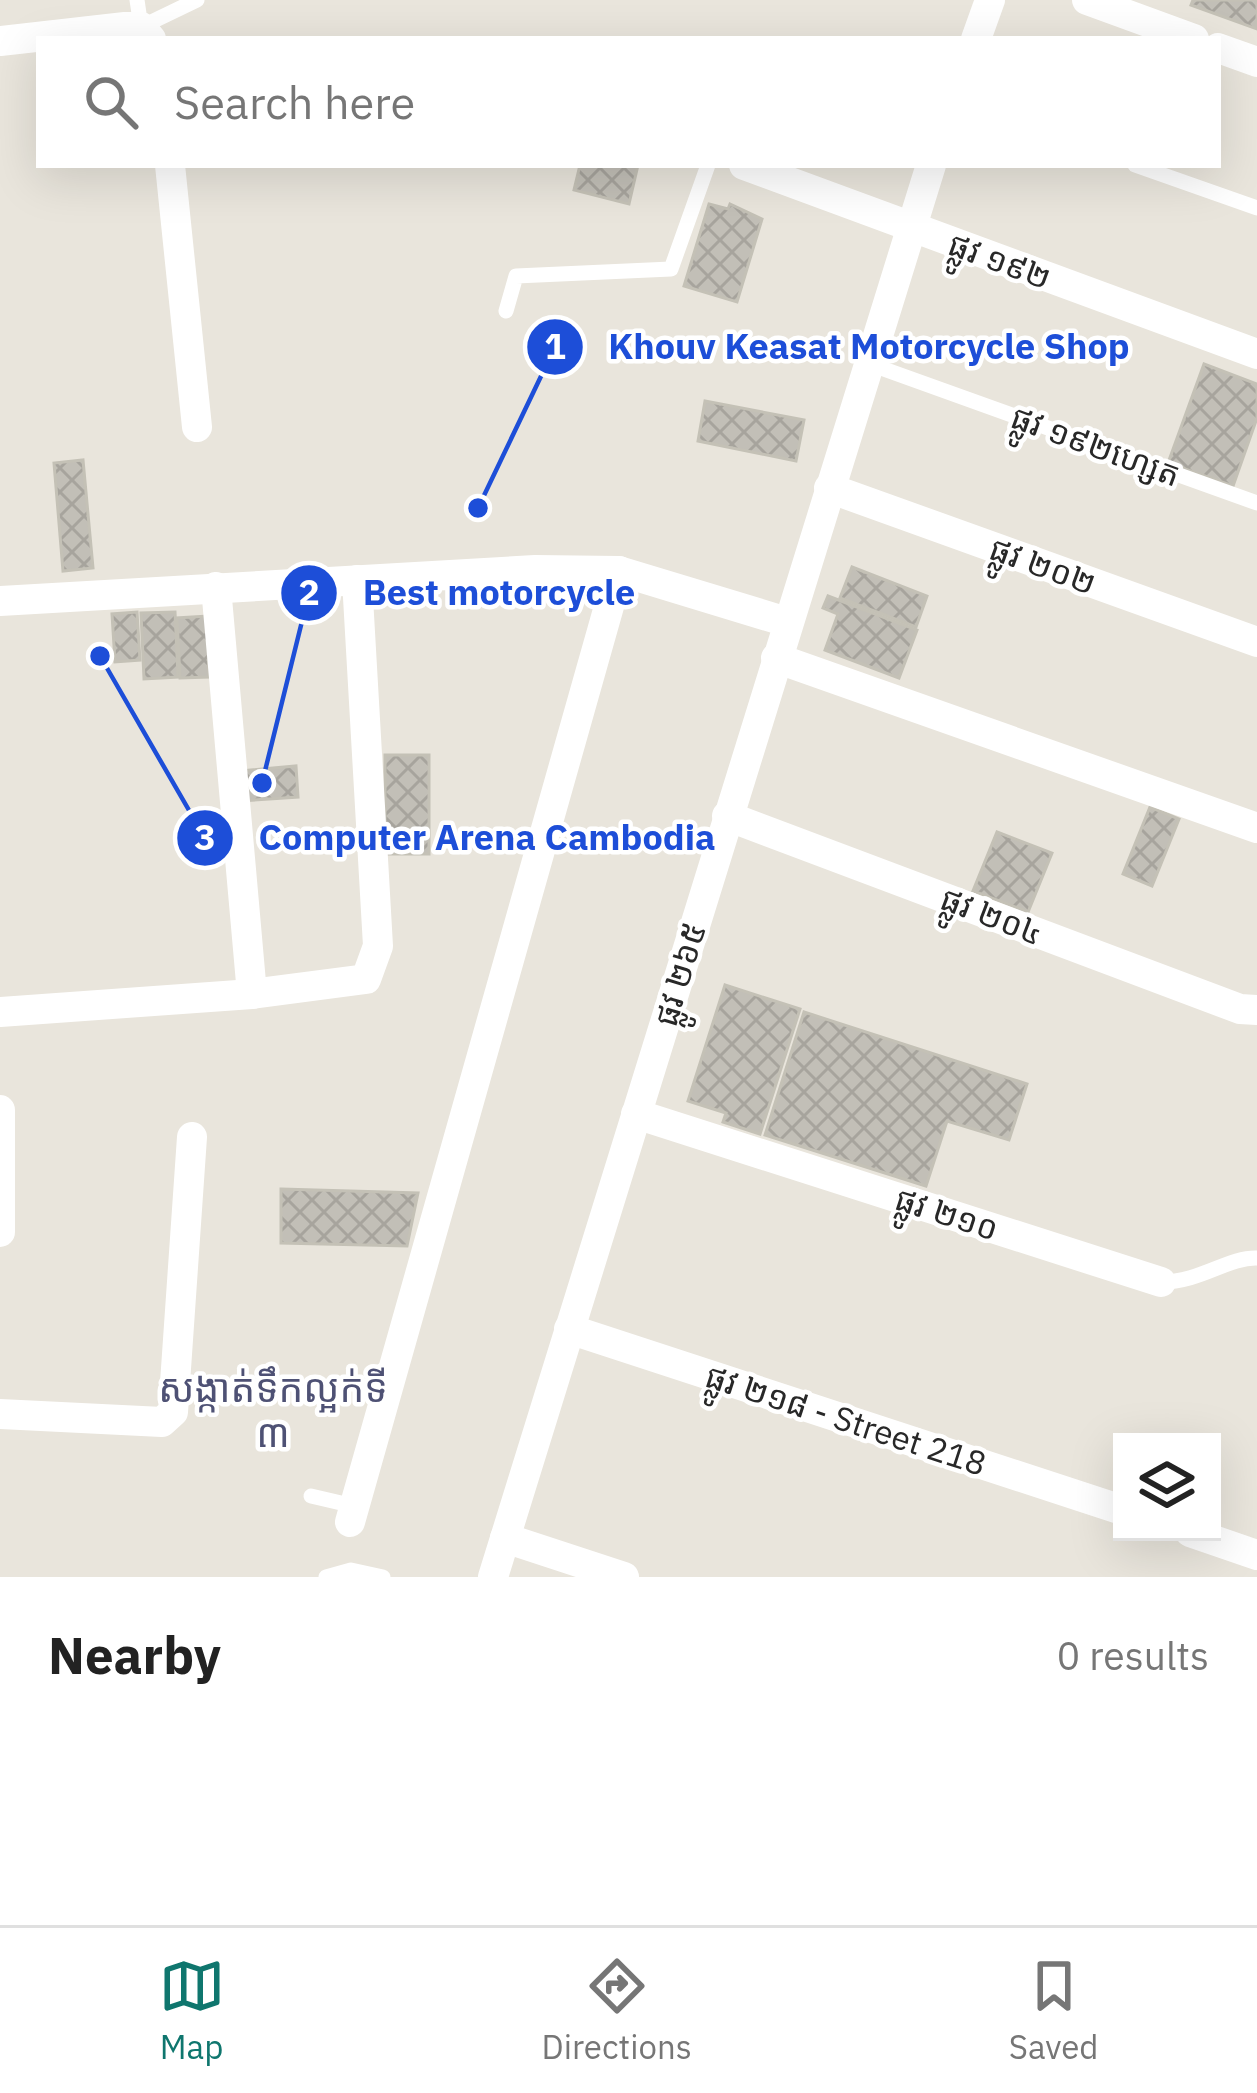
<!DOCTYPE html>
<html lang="en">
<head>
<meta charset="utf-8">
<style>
  body { margin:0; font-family:"IBM Plex Sans","Noto Sans Khmer",sans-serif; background:#f2f2f2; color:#222 }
  .controls { position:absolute; right:36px; bottom:36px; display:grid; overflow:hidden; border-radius:0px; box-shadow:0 12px 48px #0002 }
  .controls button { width:108px; height:108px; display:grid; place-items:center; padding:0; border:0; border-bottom:3px solid #e0e0e0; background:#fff; color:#222; font:60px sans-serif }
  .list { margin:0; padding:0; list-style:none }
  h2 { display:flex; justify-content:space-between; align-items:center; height:156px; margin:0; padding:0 48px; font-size:51px }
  h2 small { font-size:39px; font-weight:400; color:#767676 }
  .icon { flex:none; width:66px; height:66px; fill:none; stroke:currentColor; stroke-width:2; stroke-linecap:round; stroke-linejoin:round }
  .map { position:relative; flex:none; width:1257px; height:1577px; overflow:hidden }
  .search { position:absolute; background:#fff; box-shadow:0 12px 48px #0002; left:36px; right:36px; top:36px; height:132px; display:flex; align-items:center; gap:30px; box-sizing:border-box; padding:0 42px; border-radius:0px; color:#767676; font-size:45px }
  .sheet { height:348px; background:#fff }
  nav { display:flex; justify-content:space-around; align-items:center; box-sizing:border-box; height:168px; border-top:3px solid #e0e0e0; background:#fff; font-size:33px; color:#767676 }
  nav a { display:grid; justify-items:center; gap:6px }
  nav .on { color:#0f766e }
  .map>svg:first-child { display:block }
</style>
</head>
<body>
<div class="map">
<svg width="1257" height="1577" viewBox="0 0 1257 1577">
  <defs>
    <pattern id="building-cross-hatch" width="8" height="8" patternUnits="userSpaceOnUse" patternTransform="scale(3)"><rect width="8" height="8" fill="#c2bfb7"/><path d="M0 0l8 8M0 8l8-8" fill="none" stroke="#a7a49d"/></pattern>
  </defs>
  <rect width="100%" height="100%" fill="#e9e5dc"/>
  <g fill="url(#building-cross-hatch)" stroke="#c4c1b6" stroke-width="3">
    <polygon points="1193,0 1257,0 1257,29 1191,5"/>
    <polygon points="580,165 638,165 629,204 574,190"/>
    <polygon points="709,204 728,209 730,204 762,219 737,302 684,286"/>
    <polygon points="1204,364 1257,384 1257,418 1233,486 1168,463"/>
    <polygon points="705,401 804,420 796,461 698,441"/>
    <polygon points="83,460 93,568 63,571 54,463"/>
    <polygon points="852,567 927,596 916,627 840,598"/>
    <polygon points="828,596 917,630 899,678 825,650 838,614 823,608"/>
    <polygon points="137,612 140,660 115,662 112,614"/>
    <polygon points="175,612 178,677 144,679 141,613"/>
    <polygon points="207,616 209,677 180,678 177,618"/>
    <rect x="385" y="755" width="44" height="99"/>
    <polygon points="296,766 298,797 241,801 239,771"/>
    <polygon points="1150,807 1179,819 1152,886 1123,874"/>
    <polygon points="997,832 1052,853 1028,912 973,891"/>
    <polygon points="725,985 800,1009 760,1134 723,1122 726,1113 688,1101"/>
    <polygon points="804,1012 1027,1084 1009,1140 947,1121 926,1186 765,1135"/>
    <polygon points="281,1189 418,1193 407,1246 281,1243"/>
  </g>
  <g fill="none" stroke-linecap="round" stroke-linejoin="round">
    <g stroke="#fff" stroke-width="15">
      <polyline points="137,0 141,27 197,0"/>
      <polyline points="1135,165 1257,208"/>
      <polyline points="506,311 516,276 671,269 708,165"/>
      <polyline points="867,363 1257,503"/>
      <path d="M1161 1282C1201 1282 1228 1257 1257 1258"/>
      <polyline points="311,1496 354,1506"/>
      <polyline points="326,1577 351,1570 383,1577"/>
    </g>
    <g stroke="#fff" stroke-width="30">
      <polyline points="1087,0 1194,39"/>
      <polyline points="976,39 990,0"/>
      <polyline points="0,41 125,27 141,27 151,39"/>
      <polyline points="1218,48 1257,62"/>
      <polyline points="170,165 197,427"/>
      <polyline points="744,165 1257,354"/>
      <polyline points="829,488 1257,642"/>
      <polyline points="216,587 252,994"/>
      <polyline points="0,601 535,570 619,571 787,622"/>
      <polyline points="776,658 1257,828"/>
      <polyline points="727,816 1240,1009 1257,1010"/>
      <polyline points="0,1012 252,994 366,979 378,946 357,580"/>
      <polyline points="0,1110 0,1232"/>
      <polyline points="636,1114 1161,1282"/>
      <polyline points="569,1329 1122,1510"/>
      <polyline points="0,1414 162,1422 173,1412 192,1137"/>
      <polyline points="350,1522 619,571"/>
      <polyline points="1190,1532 1257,1555"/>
      <polyline points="505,1538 624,1577"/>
      <polyline points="493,1577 931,165"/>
    </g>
  </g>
  <g text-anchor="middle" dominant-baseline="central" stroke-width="9" stroke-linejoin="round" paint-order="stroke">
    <g font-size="33" fill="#282828" stroke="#fff">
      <text transform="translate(1000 260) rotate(20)">ផ្លូវ ១៩២</text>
      <text transform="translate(1096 445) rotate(20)">ផ្លូវ ១៩២ហ្សេត</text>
      <text transform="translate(1043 565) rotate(20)">ផ្លូវ ២០២</text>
      <text transform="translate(992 915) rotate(21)">ផ្លូវ ២០៤</text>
      <text transform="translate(679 974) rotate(-73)">ផ្លូវ ២៦៥</text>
      <text transform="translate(947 1213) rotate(18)">ផ្លូវ ២១០</text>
      <text transform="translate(846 1419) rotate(18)">ផ្លូវ ២១៨ - Street 218</text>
    </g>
    <g font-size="39" fill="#4e5174" stroke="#fff">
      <text x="273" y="1387">សង្កាត់ទឹកល្អក់ទី<tspan x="273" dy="45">៣</tspan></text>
    </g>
  </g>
  <path fill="none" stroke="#1d4ed8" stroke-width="4.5" d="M478 508L555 347M262 783L309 593M100 656L205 838"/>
  <g fill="#1d4ed8" stroke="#fff" stroke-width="4.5">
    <circle cx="478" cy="508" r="12"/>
    <circle cx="262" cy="783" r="12"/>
    <circle cx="100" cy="656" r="12"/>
    <circle cx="555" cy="347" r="30"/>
    <circle cx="309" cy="593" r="30"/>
    <circle cx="205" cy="838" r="30"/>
  </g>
  <g font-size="36" text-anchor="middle" font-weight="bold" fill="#fff">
    <text x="555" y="359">1</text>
    <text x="309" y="605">2</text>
    <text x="205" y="850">3</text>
  </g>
  <g font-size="36" text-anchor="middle" font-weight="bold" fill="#1d4ed8" stroke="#fff" stroke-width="9" stroke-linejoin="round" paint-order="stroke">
    <text x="869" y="359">Khouv Keasat Motorcycle Shop</text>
    <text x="499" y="605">Best motorcycle</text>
    <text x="487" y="850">Computer Arena Cambodia</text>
  </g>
</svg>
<div class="controls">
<button><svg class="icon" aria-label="layers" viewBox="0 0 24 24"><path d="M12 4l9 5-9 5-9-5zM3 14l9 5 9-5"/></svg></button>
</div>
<div class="search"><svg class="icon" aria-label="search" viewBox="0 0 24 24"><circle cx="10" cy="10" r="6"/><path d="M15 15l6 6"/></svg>Search here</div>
</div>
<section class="sheet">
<h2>Nearby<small>0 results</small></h2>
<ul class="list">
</ul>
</section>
<nav>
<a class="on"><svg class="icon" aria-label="map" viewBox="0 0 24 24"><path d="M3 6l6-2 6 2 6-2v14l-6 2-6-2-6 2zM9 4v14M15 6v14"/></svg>Map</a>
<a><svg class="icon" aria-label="directions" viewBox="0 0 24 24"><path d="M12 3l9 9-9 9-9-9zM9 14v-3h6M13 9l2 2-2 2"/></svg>Directions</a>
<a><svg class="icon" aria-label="saved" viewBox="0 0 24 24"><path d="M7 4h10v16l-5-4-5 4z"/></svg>Saved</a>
</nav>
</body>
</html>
